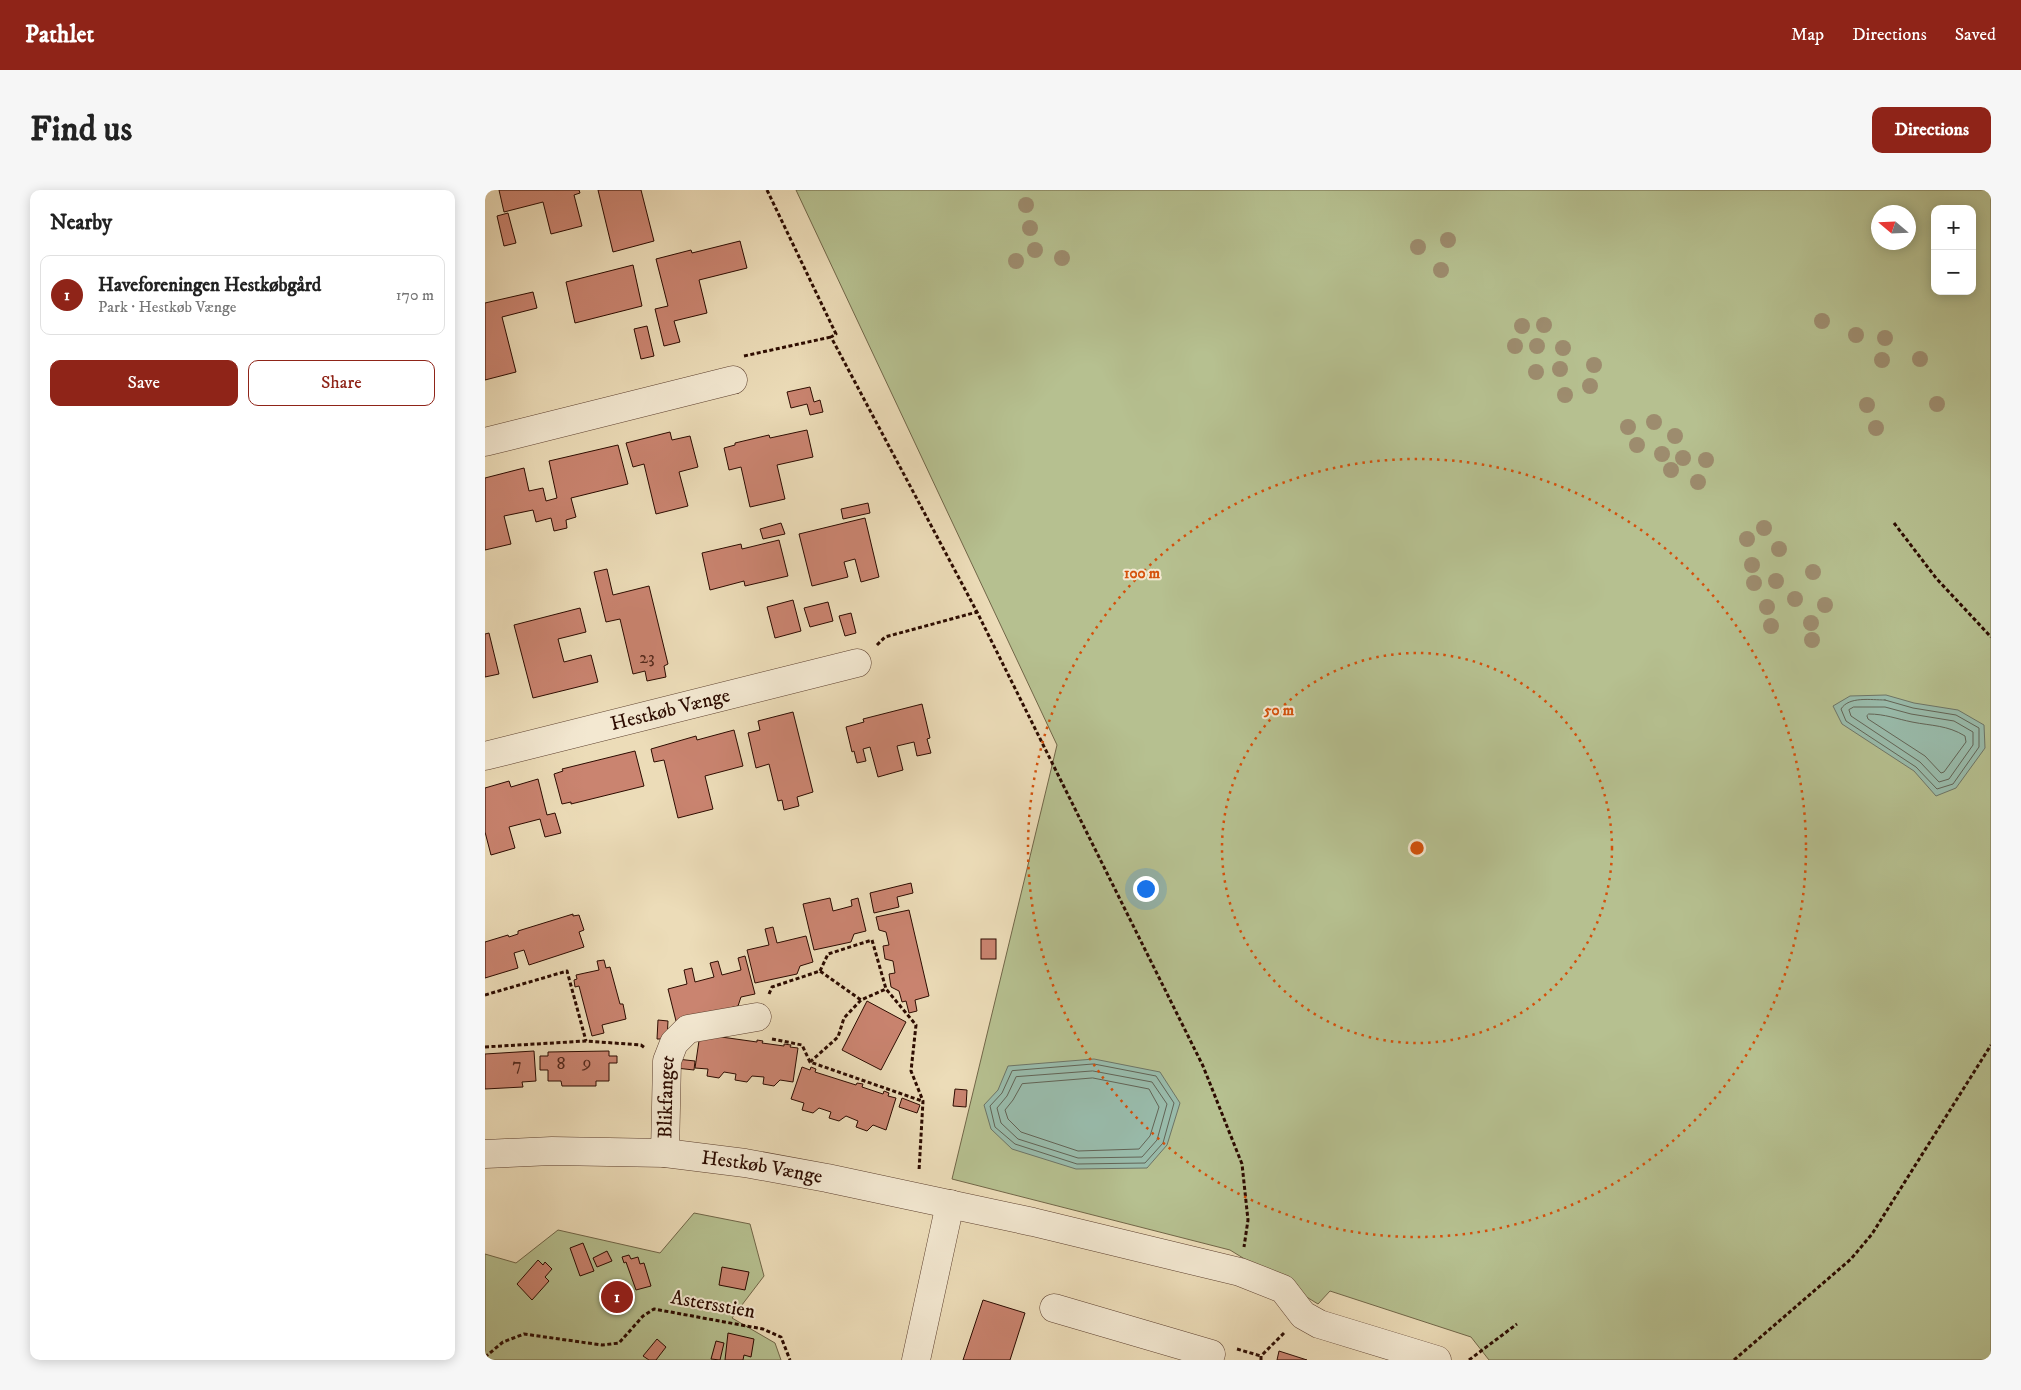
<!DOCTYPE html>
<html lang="en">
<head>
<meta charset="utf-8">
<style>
  body { margin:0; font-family:"IM FELL DW Pica",serif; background:#f6f6f6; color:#222 }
  .controls { position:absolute; right:15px; top:15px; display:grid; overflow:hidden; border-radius:10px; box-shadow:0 2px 12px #0003 }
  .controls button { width:45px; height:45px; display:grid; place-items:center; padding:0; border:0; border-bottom:1px solid #e0e0e0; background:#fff; color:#222; font:25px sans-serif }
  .compass { position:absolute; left:1386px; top:15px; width:45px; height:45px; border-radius:50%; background:#fff; box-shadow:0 2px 12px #0003; rotate:289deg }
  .you { position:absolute; left:660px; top:698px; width:18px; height:18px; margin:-12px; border:4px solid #fff; border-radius:50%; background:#1a73e8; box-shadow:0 0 0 8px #1a73e833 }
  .badge { display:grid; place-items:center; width:32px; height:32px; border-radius:50%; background:#8f2418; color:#fff; font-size:16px; font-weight:700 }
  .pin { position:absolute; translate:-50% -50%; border:2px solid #fff; box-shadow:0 1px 5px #0006 }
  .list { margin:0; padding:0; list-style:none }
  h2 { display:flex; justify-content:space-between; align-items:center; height:65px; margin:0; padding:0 20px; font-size:21px }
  h2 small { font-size:16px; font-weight:400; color:#767676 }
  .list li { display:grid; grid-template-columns:32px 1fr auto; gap:15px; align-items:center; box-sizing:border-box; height:80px; margin:0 10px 10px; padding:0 10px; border:1px solid #e0e0e0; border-radius:10px }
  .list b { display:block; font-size:19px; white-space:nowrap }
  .list p { margin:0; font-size:16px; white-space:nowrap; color:#767676 }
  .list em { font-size:16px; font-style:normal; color:#767676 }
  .actions { display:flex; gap:10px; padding:15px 20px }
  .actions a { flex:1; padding:11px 0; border:1px solid #8f2418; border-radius:10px; text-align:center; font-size:18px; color:#8f2418 }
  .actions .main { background:#8f2418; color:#fff }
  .map { position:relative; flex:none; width:1506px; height:1170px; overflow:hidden; border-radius:10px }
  header { display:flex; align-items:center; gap:30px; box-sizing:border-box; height:70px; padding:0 25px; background:#8f2418; color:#fff }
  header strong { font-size:24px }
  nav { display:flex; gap:28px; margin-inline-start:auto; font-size:18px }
  .intro { display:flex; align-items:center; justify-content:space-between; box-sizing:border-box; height:120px; padding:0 30px }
  h1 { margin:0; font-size:35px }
  .button { padding:12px 22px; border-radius:10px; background:#8f2418; color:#fff; font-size:18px; font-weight:700 }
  main { display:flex; gap:30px; padding:0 30px }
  aside { flex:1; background:#fff; border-radius:10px; box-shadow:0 2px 12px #0003 }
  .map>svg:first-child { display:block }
</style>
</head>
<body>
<header>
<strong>Pathlet</strong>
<nav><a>Map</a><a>Directions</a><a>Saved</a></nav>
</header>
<div class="intro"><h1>Find us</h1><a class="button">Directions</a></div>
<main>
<aside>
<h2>Nearby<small></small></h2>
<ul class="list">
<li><span class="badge">1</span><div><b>Haveforeningen Hestkøbgård</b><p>Park · Hestkøb Vænge</p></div><em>170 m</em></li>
</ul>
<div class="actions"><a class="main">Save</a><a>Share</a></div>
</aside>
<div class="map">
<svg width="1506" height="1170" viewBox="0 0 1506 1170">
  <rect width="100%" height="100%" fill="#ecdcb8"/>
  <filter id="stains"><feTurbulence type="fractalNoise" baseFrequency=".004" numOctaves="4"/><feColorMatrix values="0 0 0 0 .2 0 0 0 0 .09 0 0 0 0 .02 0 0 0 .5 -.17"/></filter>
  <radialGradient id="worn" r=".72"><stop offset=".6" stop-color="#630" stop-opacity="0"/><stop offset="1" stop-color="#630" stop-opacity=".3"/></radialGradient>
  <g fill="#b6c090" stroke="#716648" fill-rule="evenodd">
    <path d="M311 0H1506V1170H1004L986 1147 845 1101 833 1114 745 1060 467 989 572 555ZM1450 19H1487V101H1450ZM1394 22H1424V52H1394Z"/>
    <polygon points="209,1023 265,1034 279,1086 247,1128 290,1153 296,1170 0,1170 0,1064 31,1073 73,1040 175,1063"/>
  </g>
  <g fill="#99bcac" stroke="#6d7567">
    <polygon points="1401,505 1429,513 1473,520 1499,535 1500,558 1471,598 1451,606 1429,581 1357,534 1348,516 1365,506"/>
    <polygon points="609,869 675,882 695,913 682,955 662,978 591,979 527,959 506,939 499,915 513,900 523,876"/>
  </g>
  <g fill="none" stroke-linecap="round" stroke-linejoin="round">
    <g stroke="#626456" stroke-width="1">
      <path d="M1400 510 1428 518 1471 525 1494 538V557L1468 594 1452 599 1431 577 1361 531 1356 519C1364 506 1386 510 1400 510Z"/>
      <polygon points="1369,517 1400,517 1426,524 1469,531 1488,542 1488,555 1464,589 1454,592 1435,572 1366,526 1364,520"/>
      <path d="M1384 524C1400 524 1412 529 1427 532 1447 536 1462 535 1480 546L1481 552 1459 582 1456 583 1440 566 1383 529 1382 526Z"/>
      <polygon points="609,874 671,886 689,913 678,953 660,973 592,974 530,954 510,937 505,916 517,903 527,881"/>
      <polygon points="608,881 667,892 682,914 672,950 657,967 593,968 533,949 516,933 512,918 522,906 531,887"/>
      <polygon points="608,888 664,899 674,917 665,946 654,959 593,961 536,942 523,929 520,920 528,910 537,894"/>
    </g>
  </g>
  <g fill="#ca8470" stroke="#2c0b00">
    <polygon points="14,0 94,0 95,3 89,5 97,36 66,44 58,12 19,22"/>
    <polygon points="113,0 156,0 169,51 128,62"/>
    <polygon points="23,23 31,53 19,56 12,26"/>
    <polygon points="255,51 262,78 214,90 222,123 189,131 195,152 179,156 170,119 183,116 171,69 206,60 207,63"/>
    <polygon points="148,75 157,116 90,133 81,92"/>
    <polygon points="48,102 52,118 17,127 31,182 0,190 0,113"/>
    <polygon points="162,136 169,166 156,169 149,139"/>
    <polygon points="325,197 329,212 335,210 338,222 325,225 322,214 306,218 302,202"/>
    <polygon points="322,240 328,267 292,275 300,309 265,317 256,277 244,280 239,258 250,255 250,253 284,245 285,248"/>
    <polygon points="185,242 187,250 205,246 213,277 194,282 203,316 171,324 159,274 148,277 141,253"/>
    <polygon points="133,255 143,294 86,308 91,327 81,330 82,338 69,341 66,328 51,332 48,320 19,326 26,354 0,360 0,288 39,278 44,301 58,298 61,311 72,308 64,271"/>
    <polygon points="383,313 385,323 358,329 356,319"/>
    <polygon points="380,328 394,387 376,392 370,369 359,372 363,387 327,396 314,344"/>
    <polygon points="296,333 300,344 278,349 275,339"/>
    <polygon points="294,350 303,386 260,396 259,391 225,400 217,363 256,354 257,359"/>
    <polygon points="122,379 128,405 164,396 183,474 179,476 181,487 162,491 160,481 148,484 135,429 121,432 109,382"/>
    <polygon points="308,410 316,441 290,448 282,417"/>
    <polygon points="343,412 348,431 325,437 319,418"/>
    <polygon points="95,418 101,442 73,449 79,472 106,465 113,492 48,508 29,435"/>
    <polygon points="366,423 371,443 360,446 354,426"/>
    <polygon points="4,443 14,484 0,487 0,444"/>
    <polygon points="437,514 445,548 442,549 446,563 432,566 429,552 412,556 418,580 393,587 385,557 378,559 381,571 372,573 369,561 367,562 361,537 379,532 378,529"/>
    <polygon points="308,522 328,602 312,607 314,616 299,620 297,610 293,611 284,574 271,578 263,543 275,540 273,531"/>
    <polygon points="249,540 258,576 220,586 228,619 193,628 179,570 169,572 166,559 211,546 212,550"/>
    <polygon points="150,561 159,596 86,614 86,612 77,614 69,584 78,581 77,579"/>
    <polygon points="53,589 62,625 70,623 76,643 60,647 55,629 24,637 30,658 6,665 0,642 0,598 24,591 26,597"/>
    <polygon points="426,693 428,703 412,707 414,717 389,723 385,703"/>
    <polygon points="345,708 348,721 367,716 366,710 373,708 381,741 369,744 366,752 329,760 318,714"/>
    <polygon points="424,720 444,806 430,810 432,821 424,823 421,811 417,812 414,801 406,797 404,784 410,783 408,771 400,769 398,756 404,755 401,742 394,740 391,727"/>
    <polygon points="88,724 88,726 94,725 99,740 94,742 99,757 44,775 39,760 29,763 33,778 0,788 0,752 23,745 24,747 33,744 33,741"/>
    <polygon points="288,737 292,753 321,746 328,772 315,776 312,784 270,793 262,760 284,755 280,739"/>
    <rect x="496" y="749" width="15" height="20"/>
    <polygon points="260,766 270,804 256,807 253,816 191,831 183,799 202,794 199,780 207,778 210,792 229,787 225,773 233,771 237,785 256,780 253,768"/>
    <polygon points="119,770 121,778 125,777 135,814 138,814 141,829 117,835 119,843 107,846 94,796 90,797 89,790 92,789 91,785 114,780 112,771"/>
    <polygon points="382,811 421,832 396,880 357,860"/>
    <polygon points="173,830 183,831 182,849 172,849"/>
    <polygon points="215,844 272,852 272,850 278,851 277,853 299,856 299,854 306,855 305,857 313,858 308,892 295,890 289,896 278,894 279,887 267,886 262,892 250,890 251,884 239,882 234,888 222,886 223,879 210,878"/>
    <polygon points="49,861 51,891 37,892 38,897 0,899 0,864"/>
    <polygon points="124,861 124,866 132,866 132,873 124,873 124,891 111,891 111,896 77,896 76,891 63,891 63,880 55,880 55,866 63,866 63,862"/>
    <polygon points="192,869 210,871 209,880 191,878"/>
    <polygon points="317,877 325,880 326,877 331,879 330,882 371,895 372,893 378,894 377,897 398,904 399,901 404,903 403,906 411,908 401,940 388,935 382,941 371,937 373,931 361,926 354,931 344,928 346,922 334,918 328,923 317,920 319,913 306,909"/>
    <polygon points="470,899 482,900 481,917 468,916"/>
    <polygon points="417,908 435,915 432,923 414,917"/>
    <polygon points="98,1053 109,1081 95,1086 85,1058"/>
    <polygon points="122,1061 127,1071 112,1077 108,1068"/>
    <polygon points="144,1065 146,1069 153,1067 155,1074 159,1073 166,1096 151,1100 141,1072 139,1073 137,1067"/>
    <polygon points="53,1070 58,1075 60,1072 67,1079 60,1087 64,1091 47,1110 32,1094"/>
    <polygon points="237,1077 264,1082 260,1100 234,1095"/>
    <polygon points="498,1110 540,1123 525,1170 478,1170"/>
    <polygon points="243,1143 269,1149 266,1167 259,1165 258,1170 240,1170"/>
    <polygon points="172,1149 181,1157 171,1170 164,1170 158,1166"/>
    <polygon points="231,1151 239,1153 235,1170 226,1169"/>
    <polygon points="794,1161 822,1170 792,1170"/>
  </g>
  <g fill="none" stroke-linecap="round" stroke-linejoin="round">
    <g stroke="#5c3f2e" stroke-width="29">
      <g id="minor">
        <polyline points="0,252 248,190"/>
        <path id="s1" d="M0 566 372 473"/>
        <path id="s2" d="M180 963 182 871 189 853 203 839 272 827"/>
        <path id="s3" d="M0 964 67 961 180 963 260 973 342 988 548 1032 755 1082 798 1099 818 1125 834 1134 952 1170"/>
        <polyline points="569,1118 726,1164"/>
        <polyline points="431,1170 465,1014"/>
      </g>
    </g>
    <g stroke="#2c0b00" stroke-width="3" stroke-dasharray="4 2.5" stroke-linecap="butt">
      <polyline points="282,0 351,144 346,147 492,422 718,876 757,974 763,1030 759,1057"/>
      <polyline points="259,166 346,147"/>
      <polyline points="1409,333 1451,388 1506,447"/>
      <polyline points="392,455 400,447 492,422"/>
      <polyline points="335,781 343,764 387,750 401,799 431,835 426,881 438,911 434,981"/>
      <polyline points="284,804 287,797 335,781 376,810"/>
      <polyline points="0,805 82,781 101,851"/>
      <polyline points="287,849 317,855 325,872 437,911"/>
      <polyline points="0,857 101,851 156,855 160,858"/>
      <polyline points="325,872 353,847 359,828 376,810 401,799"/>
      <polyline points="752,1159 776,1166"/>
      <polyline points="0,1167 18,1152 39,1144 117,1155 134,1153 158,1126 169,1119 278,1139 296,1147 305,1170"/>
      <polyline points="776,1170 776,1166 800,1142"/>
      <polyline points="984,1170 1032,1134"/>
      <polyline points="1249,1170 1366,1069 1387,1044 1506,855"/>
    </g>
    <use href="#minor" stroke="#f3e8d1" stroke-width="28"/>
  </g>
  <g fill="#9d8c6e">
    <circle cx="541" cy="15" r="8"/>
    <circle cx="545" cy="38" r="8"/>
    <circle cx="963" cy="50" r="8"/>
    <circle cx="933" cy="57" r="8"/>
    <circle cx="550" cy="60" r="8"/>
    <circle cx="577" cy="68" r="8"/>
    <circle cx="531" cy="71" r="8"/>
    <circle cx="956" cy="80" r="8"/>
    <circle cx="1337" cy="131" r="8"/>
    <circle cx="1059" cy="135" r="8"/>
    <circle cx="1037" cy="136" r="8"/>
    <circle cx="1371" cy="145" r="8"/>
    <circle cx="1400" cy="148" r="8"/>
    <circle cx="1030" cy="156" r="8"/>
    <circle cx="1052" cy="156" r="8"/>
    <circle cx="1078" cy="158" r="8"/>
    <circle cx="1435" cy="169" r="8"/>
    <circle cx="1397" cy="170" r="8"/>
    <circle cx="1109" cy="175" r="8"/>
    <circle cx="1075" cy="179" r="8"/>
    <circle cx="1051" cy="182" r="8"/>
    <circle cx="1105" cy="196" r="8"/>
    <circle cx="1080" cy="205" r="8"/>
    <circle cx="1452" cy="214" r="8"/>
    <circle cx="1382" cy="215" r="8"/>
    <circle cx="1169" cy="232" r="8"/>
    <circle cx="1143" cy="237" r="8"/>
    <circle cx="1391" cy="238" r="8"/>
    <circle cx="1190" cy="246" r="8"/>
    <circle cx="1152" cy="255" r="8"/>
    <circle cx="1177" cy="264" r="8"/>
    <circle cx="1198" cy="268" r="8"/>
    <circle cx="1221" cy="270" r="8"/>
    <circle cx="1186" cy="280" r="8"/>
    <circle cx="1213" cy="292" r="8"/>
    <circle cx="1279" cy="338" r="8"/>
    <circle cx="1262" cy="349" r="8"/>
    <circle cx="1294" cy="359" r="8"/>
    <circle cx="1267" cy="375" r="8"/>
    <circle cx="1328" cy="382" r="8"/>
    <circle cx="1291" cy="391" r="8"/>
    <circle cx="1269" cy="393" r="8"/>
    <circle cx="1310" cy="409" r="8"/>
    <circle cx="1340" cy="415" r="8"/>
    <circle cx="1282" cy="417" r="8"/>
    <circle cx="1326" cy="433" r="8"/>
    <circle cx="1286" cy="436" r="8"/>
    <circle cx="1327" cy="450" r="8"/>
  </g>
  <g fill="none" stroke="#d5510b" stroke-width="2.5" stroke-dasharray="2.5 5">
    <circle cx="932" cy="658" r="195"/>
    <circle cx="932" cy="658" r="389"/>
  </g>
  <g text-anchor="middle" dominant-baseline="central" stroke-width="4" stroke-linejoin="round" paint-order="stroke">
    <g font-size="18" fill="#54291c">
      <text x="162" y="468">23</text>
      <text x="102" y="873">9</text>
      <text x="76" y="874">8</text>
      <text x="32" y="875">7</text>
    </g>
    <g font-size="20" fill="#2c0b00" stroke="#f3e8d1">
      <text stroke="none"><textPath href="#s1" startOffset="191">Hestkøb Vænge</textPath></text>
      <text stroke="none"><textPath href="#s2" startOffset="56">Blikfanget</textPath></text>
      <text stroke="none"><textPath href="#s3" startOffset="278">Hestkøb Vænge</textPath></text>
      <text transform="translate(228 1115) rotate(10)">Astersstien</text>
    </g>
  </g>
  <circle cx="932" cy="658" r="8" fill="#d5510b" stroke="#f3e8d1" stroke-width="2.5"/>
  <g font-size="15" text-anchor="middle" font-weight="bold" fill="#d5510b" stroke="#f3e8d1" stroke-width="4" stroke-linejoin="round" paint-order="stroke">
    <text x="657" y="388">100 m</text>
    <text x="794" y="525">50 m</text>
  </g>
  <rect width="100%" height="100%" filter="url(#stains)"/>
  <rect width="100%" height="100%" fill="url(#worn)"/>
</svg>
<div class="controls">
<button>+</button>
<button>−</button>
</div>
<svg class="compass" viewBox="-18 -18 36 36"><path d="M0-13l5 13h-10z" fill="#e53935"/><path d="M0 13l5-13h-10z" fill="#767676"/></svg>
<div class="you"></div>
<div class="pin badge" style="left:132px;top:1107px">1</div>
</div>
</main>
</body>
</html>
